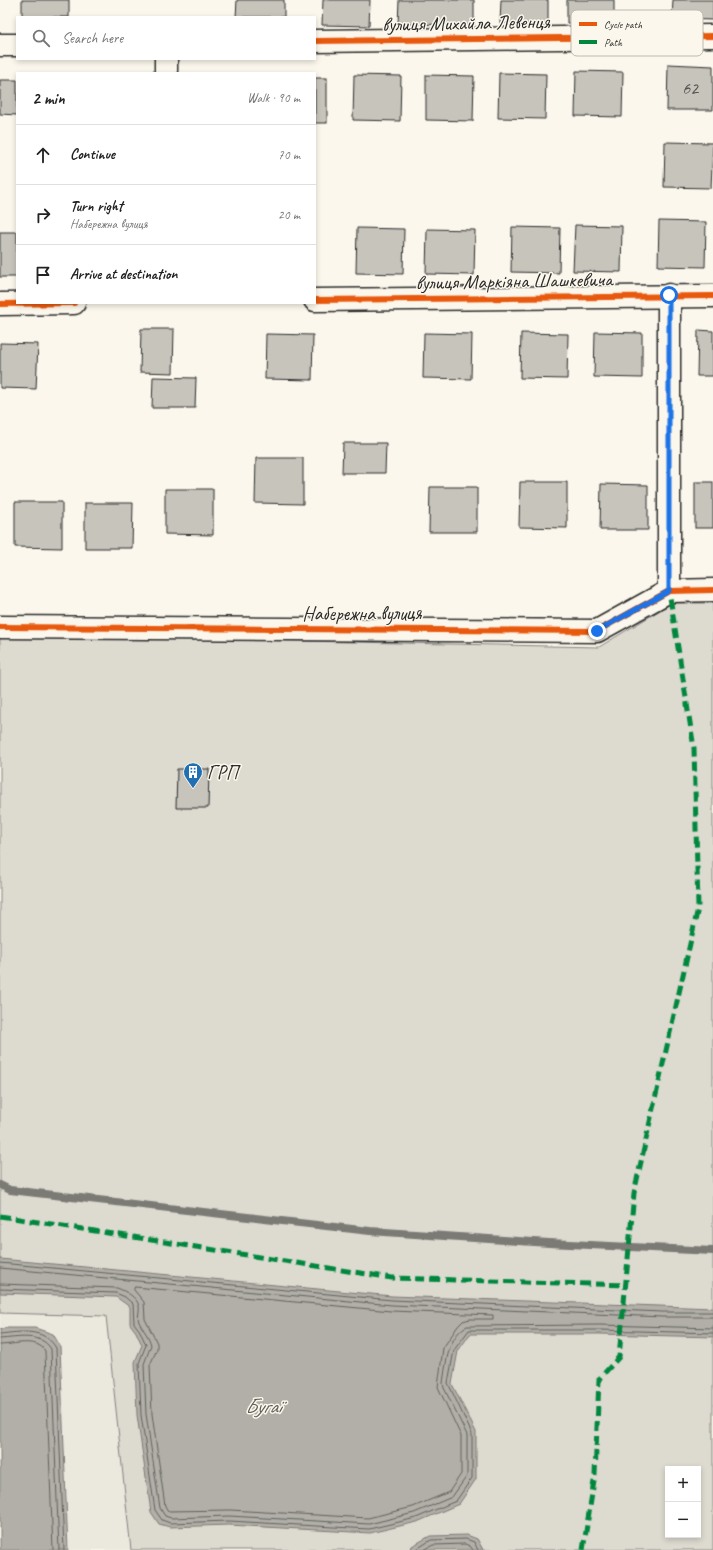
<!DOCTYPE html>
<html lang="en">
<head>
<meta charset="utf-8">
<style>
  body { margin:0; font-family:Caveat,sans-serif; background:#f6f6f6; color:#222 }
  .controls { position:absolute; right:12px; bottom:12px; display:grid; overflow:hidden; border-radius:0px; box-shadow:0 2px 6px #0003 }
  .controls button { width:36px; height:36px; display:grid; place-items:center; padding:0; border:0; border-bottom:1px solid #e0e0e0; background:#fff; color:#222; font:20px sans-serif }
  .stop { position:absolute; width:12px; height:12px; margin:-9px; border:3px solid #1a73e8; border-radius:50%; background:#fff }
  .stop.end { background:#1a73e8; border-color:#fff; box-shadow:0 1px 4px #0008 }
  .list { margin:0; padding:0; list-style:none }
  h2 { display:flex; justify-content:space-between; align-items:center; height:52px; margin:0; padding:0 16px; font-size:17px }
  h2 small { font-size:13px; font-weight:400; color:#767676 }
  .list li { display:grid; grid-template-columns:26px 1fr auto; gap:12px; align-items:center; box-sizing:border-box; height:60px; padding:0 16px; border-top:1px solid #e0e0e0 }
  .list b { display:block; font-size:15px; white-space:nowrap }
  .list p { margin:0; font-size:13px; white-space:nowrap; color:#767676 }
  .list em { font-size:13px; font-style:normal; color:#767676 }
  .icon { flex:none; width:22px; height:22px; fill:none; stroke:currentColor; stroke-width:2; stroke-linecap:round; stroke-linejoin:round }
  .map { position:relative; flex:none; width:713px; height:1550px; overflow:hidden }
  .search { position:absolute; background:#fff; box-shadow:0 2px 6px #0003; left:16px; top:16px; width:300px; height:44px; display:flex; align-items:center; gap:10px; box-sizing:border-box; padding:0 14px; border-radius:0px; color:#767676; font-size:15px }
  .panel { position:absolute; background:#fff; box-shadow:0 2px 6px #0003; left:16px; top:72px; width:300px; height:232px; border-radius:0px }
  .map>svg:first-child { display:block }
</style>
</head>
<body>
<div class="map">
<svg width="713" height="1550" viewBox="0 0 713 1550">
  <rect width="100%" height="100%" fill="#fbf7ec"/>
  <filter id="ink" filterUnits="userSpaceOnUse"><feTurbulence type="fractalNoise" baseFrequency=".025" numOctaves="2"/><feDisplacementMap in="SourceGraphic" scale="8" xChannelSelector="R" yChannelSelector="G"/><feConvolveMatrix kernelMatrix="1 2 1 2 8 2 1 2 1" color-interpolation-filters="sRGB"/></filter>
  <g filter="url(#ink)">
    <polygon fill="#ebe8de" points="0,1313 106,1316 131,1550 0,1550"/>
    <path fill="#dddad0" stroke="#84827e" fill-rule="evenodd" d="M672 603H713V1550H483L477 1539 412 1546 411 1550H131L106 1316 0 1313V635L599 647ZM668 1469H698V1535H668Z"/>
    <g fill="#b1afa7" stroke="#7b7a75">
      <polygon points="0,1259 392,1296 713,1308 713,1337 600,1334 470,1334 458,1351 452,1384 476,1432 476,1479 459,1504 417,1522 370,1533 229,1525 170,1527 159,1524 151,1512 137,1415 135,1362 142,1345 136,1332 130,1324 130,1307 116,1297 0,1293"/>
      <polygon points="6,1328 35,1328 53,1334 60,1346 68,1550 0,1550 0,1330"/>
      <polygon points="467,1535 477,1539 483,1550 411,1550 412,1546 430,1536"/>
    </g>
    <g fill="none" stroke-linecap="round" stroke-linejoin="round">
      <g stroke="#61605d" stroke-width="1">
        <polyline points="0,1263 392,1300 662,1312 713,1312"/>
        <polyline points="0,1268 392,1305 662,1317 713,1317"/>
        <path d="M0 1284 117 1288C125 1291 137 1297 139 1306 140 1311 137 1317 139 1322 143 1330 149 1336 151 1345L144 1364 146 1414 160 1508 165 1516 171 1518 229 1516 369 1524 414 1513 452 1497 467 1476V1435L444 1388 443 1383C446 1363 448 1336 467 1326L600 1325 713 1328"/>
        <polygon points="135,1287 391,1311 493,1315 493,1319 470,1319 463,1321 458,1326 443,1348 438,1387 461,1436 461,1474 449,1492 413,1507 368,1518 230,1510 168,1511 165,1506 152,1414 150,1365 157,1349 157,1343 145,1319 144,1302 134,1290"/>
        <polyline points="0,1289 116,1293 125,1297 133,1304 134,1323 140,1331 146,1345 139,1363 141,1415 155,1510 162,1520 170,1523 229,1521 369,1529 416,1518 456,1501 472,1478 472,1434 448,1383 454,1350 469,1330 600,1330 713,1333"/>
        <path d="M0 1334C20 1332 44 1327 56 1348L64 1550"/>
        <path d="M0 1339C17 1338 41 1332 51 1349L59 1550"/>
        <path d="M0 1345C13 1345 37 1337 45 1351L53 1550"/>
        <polyline points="415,1550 431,1540 466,1539 474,1542 478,1550"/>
        <polyline points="424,1550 433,1545 465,1544 470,1546 473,1550"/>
      </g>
      <polyline stroke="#7b7a75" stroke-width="8" points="0,1185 10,1190 370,1231 549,1243 713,1251"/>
    </g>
    <g fill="#c7c4bc" stroke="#2b2b2b">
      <rect x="22" y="0" width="47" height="17"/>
      <polygon points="237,0 284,0 284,17 236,17"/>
      <polygon points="323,0 370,0 369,26 322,25"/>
      <polygon points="399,0 474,0 474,25 398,24"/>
      <polygon points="501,0 548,0 548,24 500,23"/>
      <polygon points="567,0 614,0 614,24 567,23"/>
      <polygon points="673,0 713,0 713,20 672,19"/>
      <polygon points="668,64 713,66 713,110 667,110"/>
      <polygon points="576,71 623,72 622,117 575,116"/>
      <polygon points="499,73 546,74 545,119 498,118"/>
      <polygon points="354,75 401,76 400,121 353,120"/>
      <polygon points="426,75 474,76 473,121 426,120"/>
      <rect x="315" y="78" width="12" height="45"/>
      <polygon points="0,80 17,80 17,115 0,114"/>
      <polygon points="665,142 713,143 711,188 664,187"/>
      <polygon points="659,221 706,222 705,267 658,266"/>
      <polygon points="575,225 622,226 621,272 573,271"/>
      <polygon points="512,227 560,228 559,273 511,272"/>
      <polygon points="357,228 404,229 403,274 356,273"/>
      <polygon points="427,229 475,230 474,275 426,274"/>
      <rect x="0" y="232" width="17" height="45"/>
      <polygon points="141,329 174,329 173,373 140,372"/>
      <polygon points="698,330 713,331 713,376 697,376"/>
      <polygon points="595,332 642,333 642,378 594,377"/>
      <polygon points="424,333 472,334 471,379 423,378"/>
      <polygon points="521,333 568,334 567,379 520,378"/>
      <polygon points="266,334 313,335 312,380 265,379"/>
      <polygon points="0,343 38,344 36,389 0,388"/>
      <polygon points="153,377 196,378 195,408 152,408"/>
      <polygon points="343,443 386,443 385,473 342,473"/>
      <polygon points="256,458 303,458 303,504 255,503"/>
      <polygon points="520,482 567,482 567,528 519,527"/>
      <rect x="695" y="482" width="18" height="46"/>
      <polygon points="601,484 648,485 648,530 600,530"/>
      <polygon points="430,487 477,487 477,532 429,532"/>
      <polygon points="165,489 213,489 213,535 165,534"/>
      <polygon points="15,502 62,502 62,548 15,547"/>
      <polygon points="85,503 133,503 132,548 85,548"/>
      <polygon points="177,769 209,769 208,808 176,808"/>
    </g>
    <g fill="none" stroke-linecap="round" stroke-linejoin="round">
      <g stroke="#2b2b2b" stroke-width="25">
        <g id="street">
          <polyline points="315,41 713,36"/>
          <polyline points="0,45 17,45"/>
          <polyline points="166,59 166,73"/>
          <polyline points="669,295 669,591"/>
          <polyline points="315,300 713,296"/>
          <polyline points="0,304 74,303"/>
          <polyline points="0,627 597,631 669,591 713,590"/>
        </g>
      </g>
      <use href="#street" stroke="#fbf7ec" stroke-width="22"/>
      <g stroke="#00873e" stroke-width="5" stroke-dasharray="10 5" stroke-linecap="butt">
        <polyline points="0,1216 392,1278 626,1285"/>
        <polyline points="583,1550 595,1475 599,1379 619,1357 634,1193 698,908 694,748 669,591"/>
      </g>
      <g stroke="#fbf7ec" stroke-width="8">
        <g id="cycleway">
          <polyline points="315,41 713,36"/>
          <polyline points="315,300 713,296"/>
          <polyline points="0,304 74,303"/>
          <polyline points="0,627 597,631 669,591 713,590"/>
        </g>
      </g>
      <use href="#cycleway" stroke="#e8590c" stroke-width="6"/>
    </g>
  </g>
  <g fill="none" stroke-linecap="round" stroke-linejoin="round" filter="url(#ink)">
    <polyline stroke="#1a73e8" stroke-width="5" points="597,631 669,591 669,295"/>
  </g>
  <defs>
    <g id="building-pin" transform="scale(1)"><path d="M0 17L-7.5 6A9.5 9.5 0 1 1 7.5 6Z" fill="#1f6fb2" stroke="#fbf7ec"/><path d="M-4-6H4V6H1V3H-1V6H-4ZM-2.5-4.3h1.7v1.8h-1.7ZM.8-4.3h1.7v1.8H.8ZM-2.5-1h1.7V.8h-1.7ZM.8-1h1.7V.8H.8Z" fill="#fff"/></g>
  </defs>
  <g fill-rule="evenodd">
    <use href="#building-pin" x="193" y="772"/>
  </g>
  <g text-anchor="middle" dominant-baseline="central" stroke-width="3" stroke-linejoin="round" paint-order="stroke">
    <g font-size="18" fill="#52514f">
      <text x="690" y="88">62</text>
    </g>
    <g font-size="20" fill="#2b2b2b" stroke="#fbf7ec">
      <text transform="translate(466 23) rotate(-1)">вулиця Михайла Левенця</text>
      <text transform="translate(514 281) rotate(-1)">вулиця Маркіяна Шашкевича</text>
      <text x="362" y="613">Набережна вулиця</text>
    </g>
    <g font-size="20" fill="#2b2b2b" stroke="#fbf7ec" text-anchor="start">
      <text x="207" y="772">ГРП</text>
    </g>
    <g font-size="21" font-style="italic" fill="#5a5956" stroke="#fbf7ec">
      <text x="263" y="1406">Бугаї</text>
    </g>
  </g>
  <rect x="571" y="10" width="132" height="46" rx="6" fill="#fbf7ec" stroke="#bdbab2" stroke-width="1"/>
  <rect x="579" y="22" width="18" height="4" fill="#e8590c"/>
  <rect x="579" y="40" width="18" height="4" fill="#00873e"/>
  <g font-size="11" fill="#2b2b2b">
    <text x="604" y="28">Cycle path</text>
    <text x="604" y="46">Path</text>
  </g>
</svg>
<div class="controls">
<button>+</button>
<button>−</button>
</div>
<div class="stop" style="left:669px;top:295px"></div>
<div class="stop end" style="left:597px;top:631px"></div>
<div class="search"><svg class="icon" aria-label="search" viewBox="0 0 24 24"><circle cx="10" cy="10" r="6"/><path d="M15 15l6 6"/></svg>Search here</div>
<section class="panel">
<h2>2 min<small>Walk · 90 m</small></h2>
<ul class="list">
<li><svg class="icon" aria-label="ahead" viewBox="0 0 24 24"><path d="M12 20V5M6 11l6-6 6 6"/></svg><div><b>Continue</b></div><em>70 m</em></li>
<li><svg class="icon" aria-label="right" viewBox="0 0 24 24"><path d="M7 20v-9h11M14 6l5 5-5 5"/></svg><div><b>Turn right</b><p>Набережна вулиця</p></div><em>20 m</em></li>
<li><svg class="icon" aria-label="arrive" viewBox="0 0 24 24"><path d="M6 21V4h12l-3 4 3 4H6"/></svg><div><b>Arrive at destination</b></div></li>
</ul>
</section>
</div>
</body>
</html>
